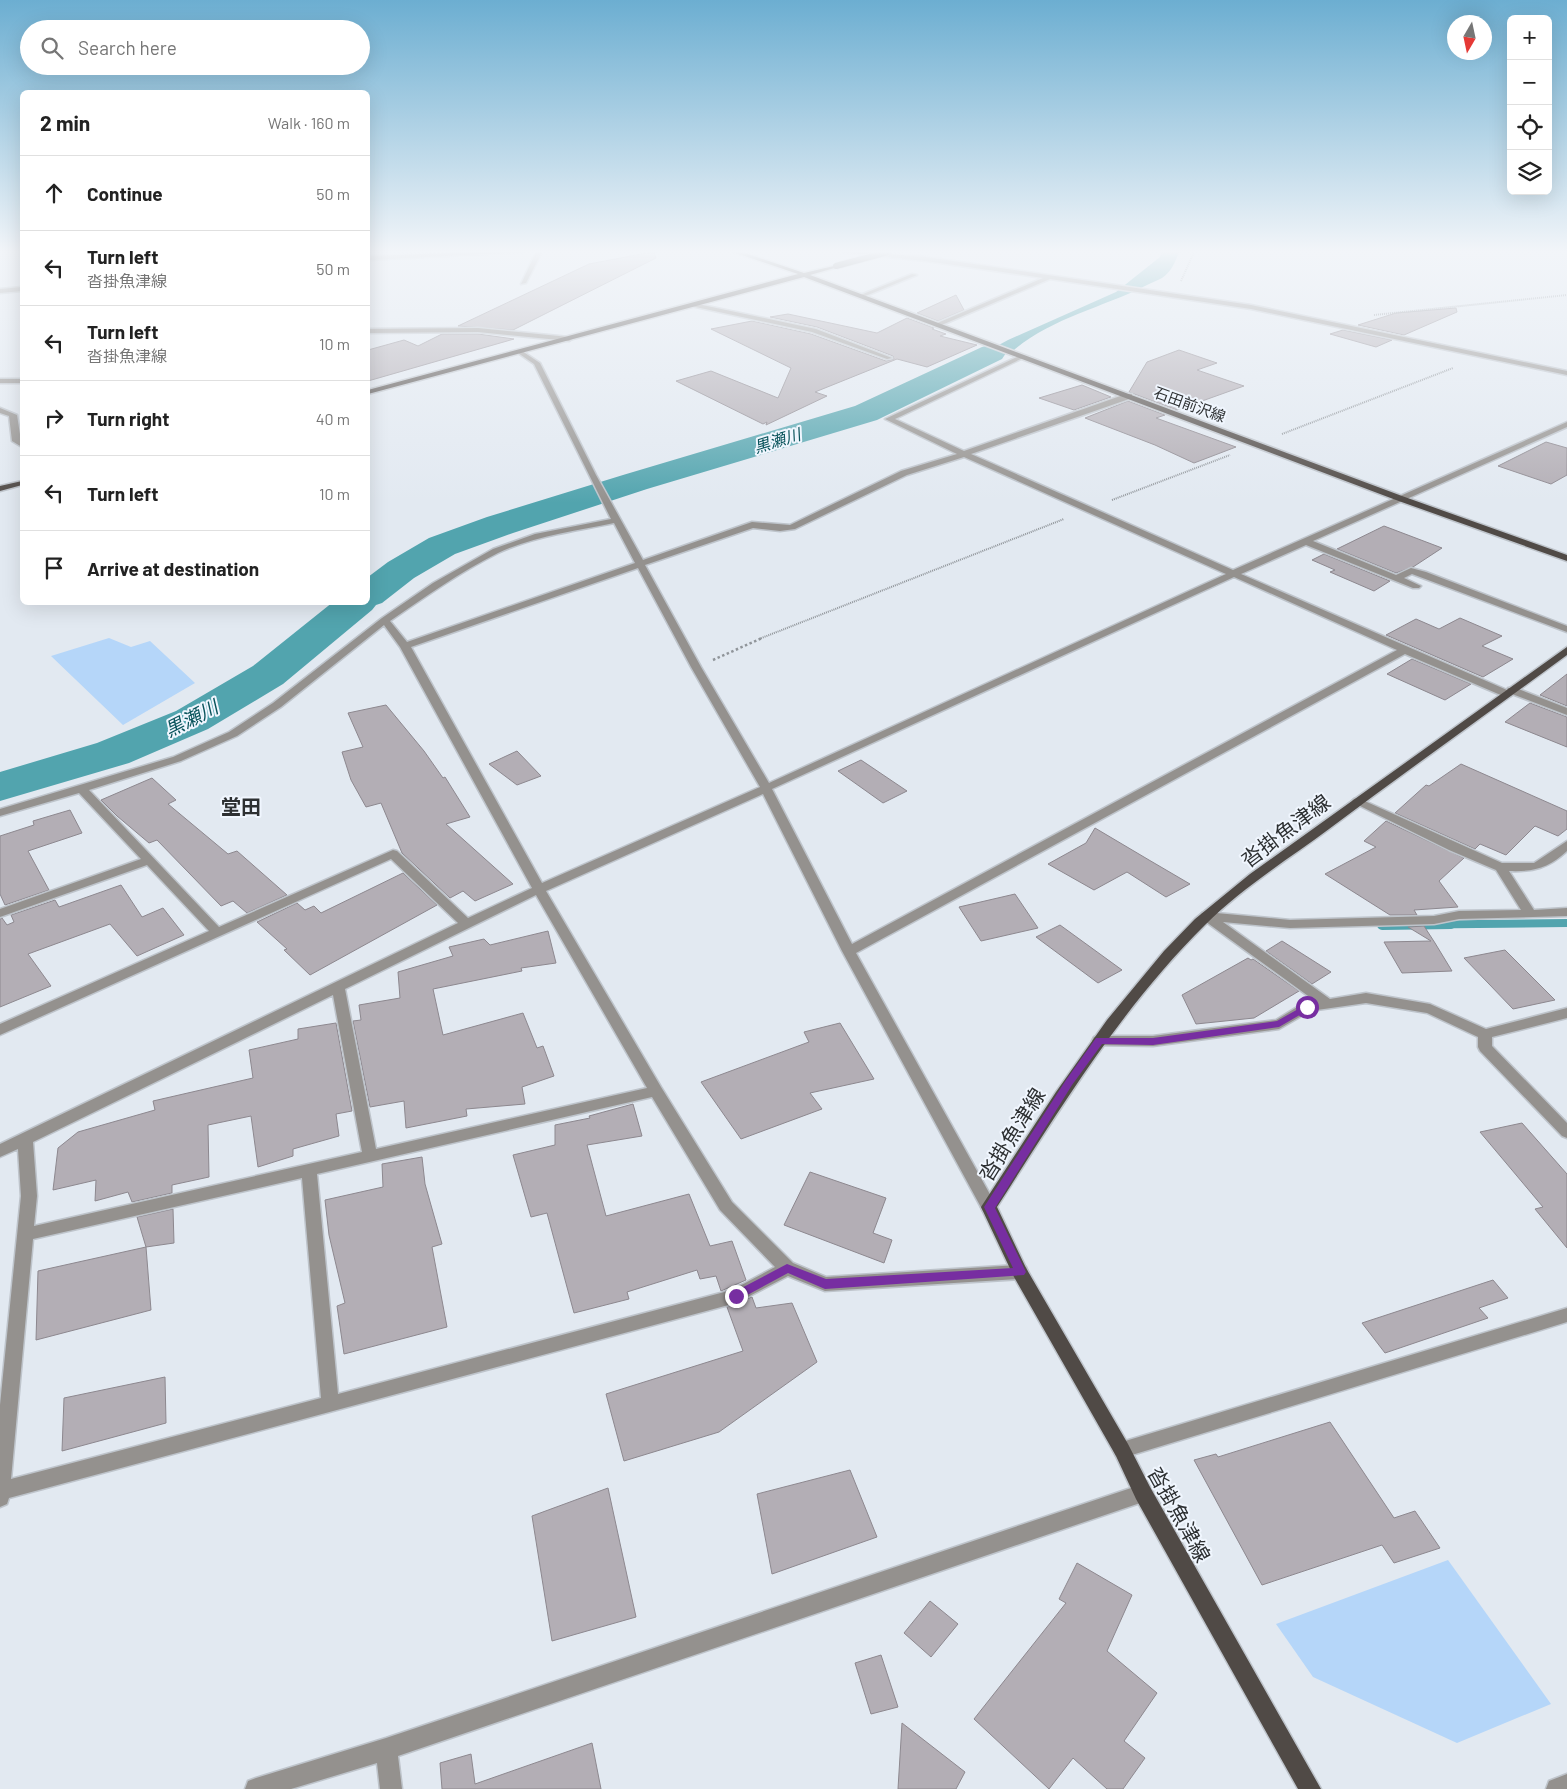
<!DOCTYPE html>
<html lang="en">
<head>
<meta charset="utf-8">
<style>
  body { margin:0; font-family:Barlow,"Noto Sans JP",sans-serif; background:#f2f2f2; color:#222 }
  .controls { position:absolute; right:15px; top:15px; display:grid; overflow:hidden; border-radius:8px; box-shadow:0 5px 20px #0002 }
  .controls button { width:45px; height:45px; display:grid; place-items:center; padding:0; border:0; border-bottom:1px solid #e0e0e0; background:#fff; color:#222; font:25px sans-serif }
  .compass { position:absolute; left:1447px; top:15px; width:45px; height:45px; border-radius:50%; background:#fff; box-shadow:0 5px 20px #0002; rotate:189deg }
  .stop { position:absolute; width:15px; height:15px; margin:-11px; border:4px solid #772ea1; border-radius:50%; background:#fff }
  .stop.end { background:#772ea1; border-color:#fff; box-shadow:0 1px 5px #0008 }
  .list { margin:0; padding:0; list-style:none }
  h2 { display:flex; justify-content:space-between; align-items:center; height:65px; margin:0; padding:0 20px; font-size:21px }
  h2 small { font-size:16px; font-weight:400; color:#767676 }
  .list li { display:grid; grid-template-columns:32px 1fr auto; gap:15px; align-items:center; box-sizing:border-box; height:75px; padding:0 20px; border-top:1px solid #e0e0e0 }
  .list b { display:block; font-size:19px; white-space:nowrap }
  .list p { margin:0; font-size:16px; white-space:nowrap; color:#767676 }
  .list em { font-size:16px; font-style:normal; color:#767676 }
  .icon { flex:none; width:28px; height:28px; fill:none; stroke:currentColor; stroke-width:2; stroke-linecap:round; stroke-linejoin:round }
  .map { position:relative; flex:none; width:1567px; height:1789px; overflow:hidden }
  .search { position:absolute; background:#fff; box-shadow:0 5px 20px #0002; left:20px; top:20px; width:350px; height:55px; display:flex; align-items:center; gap:12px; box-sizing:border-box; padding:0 18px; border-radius:28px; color:#767676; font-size:19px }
  .panel { position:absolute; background:#fff; box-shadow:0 5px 20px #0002; left:20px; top:90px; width:350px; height:515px; border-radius:8px }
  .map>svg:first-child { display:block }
</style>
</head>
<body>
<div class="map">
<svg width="1567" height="1789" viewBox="0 0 1567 1789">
  <rect width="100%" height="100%" fill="#e2e9f1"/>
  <g fill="#b5d6f9">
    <polygon points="109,638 131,647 150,641 195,683 123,725 51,656"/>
    <polygon points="1448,1560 1551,1704 1457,1743 1313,1677 1276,1624"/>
  </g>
  <path fill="#52a4ae" d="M1162 252H1179C1175 262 1172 271 1162 278 1157 281 1150 283 1145 286 1101 308 1052 318 1014 350L894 402 1008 340 1116 292 1160 257Z"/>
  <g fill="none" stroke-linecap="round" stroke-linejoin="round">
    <polyline stroke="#52a4ae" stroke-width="8" points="1382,925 1567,923"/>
    <polyline stroke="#52a4ae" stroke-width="10" points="1382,925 1451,924"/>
    <polygon fill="#52a4ae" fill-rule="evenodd" points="992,344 1002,347 1006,353 1002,359 877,420 647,489 513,533 455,554 414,578 382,603 376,605 372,610 283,684 208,729 129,763 0,801 0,772 97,743 176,711 253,666 333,602 368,602 368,577 388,562 429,538 487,517 623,475 855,406 982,347"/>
  </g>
  <g fill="#b3aeb5" stroke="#8d888f">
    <polygon points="652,252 654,252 656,258 513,330 458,326 589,264"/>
    <polygon points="956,295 964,310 938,321 917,313"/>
    <polygon points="1456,308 1457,312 1404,335 1358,325 1396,313"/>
    <polygon points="788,314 877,333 907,318 934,328 932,329 946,334 940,336 977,345 927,367 897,359 815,392 827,396 766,425 767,422 763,424 676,381 711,371 778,398 791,368 711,329 752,321 811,334 886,361 894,359 893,356 817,327 770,317"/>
    <polygon points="1343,330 1392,340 1376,347 1330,334"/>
    <polygon points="442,334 478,334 514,339 368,381 368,350 404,340 418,346"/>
    <polygon points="1179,350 1217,363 1197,370 1244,386 1177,410 1129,392 1147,362"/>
    <polygon points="1082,385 1111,397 1074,410 1039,398"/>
    <polygon points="1128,401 1165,415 1156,418 1236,447 1194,463 1155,445 1085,418"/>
    <polygon points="1546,442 1567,448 1567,475 1551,484 1498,466"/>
    <polygon points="1384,526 1442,548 1413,567 1396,573 1337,549"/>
    <polygon points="1324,554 1390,581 1374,591 1330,572 1335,570 1312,560"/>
    <polygon points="1460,618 1502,636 1482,646 1513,659 1483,677 1386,635 1416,619 1439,629"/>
    <polygon points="1412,659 1471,684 1445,700 1387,674"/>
    <polygon points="1567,674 1567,706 1540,695"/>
    <polygon points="1530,703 1567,717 1567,747 1505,722"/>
    <polygon points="386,705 424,751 443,778 445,777 470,817 446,824 513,884 475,901 463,891 450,898 402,853 381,803 366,807 351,780 342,752 363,747 348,713"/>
    <polygon points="517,751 541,776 517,785 489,764"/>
    <polygon points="861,760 907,791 883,803 838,771"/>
    <polygon points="1461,764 1567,811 1567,829 1558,836 1535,826 1506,855 1480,844 1475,849 1395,813 1426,785 1429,786"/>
    <polygon points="152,778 176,800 168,804 228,854 237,851 287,895 247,913 233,901 221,906 157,840 149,843 117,816 101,800"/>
    <polygon points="70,810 82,833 28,851 49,890 5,905 0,894 0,836 34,825 33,821"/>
    <polygon points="1386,821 1464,858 1439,881 1458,907 1414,910 1417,915 1390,915 1325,874 1376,847 1364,841"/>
    <polygon points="1095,828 1149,860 1190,884 1166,897 1127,872 1094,890 1048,864 1086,843"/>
    <polygon points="403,873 437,905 310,975 284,950 287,949 257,922 297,903 305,910 314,906 321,913"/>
    <polygon points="121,885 142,917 163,908 184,935 137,956 110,924 28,954 51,986 0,1007 0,919 2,918 7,925 14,922 11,915 55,900 59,907"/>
    <polygon points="1015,894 1038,928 981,941 959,907"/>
    <polygon points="1060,925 1122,970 1098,983 1036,937"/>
    <polygon points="1424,926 1435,943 1452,971 1402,973 1384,942 1431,941 1408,927"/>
    <polygon points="548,931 556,963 521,968 522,971 433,989 443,1035 523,1013 537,1048 543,1046 554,1076 522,1087 525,1104 466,1109 467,1116 406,1128 404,1101 370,1107 353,1021 361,1020 359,1005 400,998 398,972 453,956 449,947 484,939 490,945"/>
    <polygon points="1282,941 1331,972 1312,984 1266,951"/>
    <polygon points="1505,950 1555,1000 1513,1009 1464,958"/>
    <polygon points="1248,958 1251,960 1253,959 1299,991 1254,1018 1196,1024 1182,995"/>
    <polygon points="336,1023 352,1111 336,1114 339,1136 293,1149 293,1156 258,1167 251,1116 208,1125 209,1177 172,1185 172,1193 132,1202 128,1192 95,1201 96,1180 53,1190 58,1148 78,1132 155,1110 153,1101 253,1078 249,1050 298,1039 298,1029"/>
    <polygon points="840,1023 874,1079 810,1093 822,1109 741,1139 701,1082 809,1042 804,1032"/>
    <polygon points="633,1104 642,1136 587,1145 606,1216 689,1194 710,1246 732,1241 746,1280 721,1291 716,1276 700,1279 697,1270 627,1292 629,1299 574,1313 547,1213 531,1217 513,1155 555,1145 555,1125 590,1118 589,1116"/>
    <polygon points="1522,1123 1567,1174 1567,1248 1535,1209 1543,1207 1480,1132"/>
    <polygon points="422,1157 425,1184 442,1244 432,1247 447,1327 344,1354 337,1306 345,1303 329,1235 325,1200 383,1187 382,1164"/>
    <polygon points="810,1172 886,1198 873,1233 892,1240 884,1263 784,1225"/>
    <polygon points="173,1209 174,1243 146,1247 137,1217"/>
    <polygon points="146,1247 151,1310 36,1340 38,1271"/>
    <polygon points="1493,1280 1508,1298 1479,1308 1488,1318 1385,1353 1362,1323"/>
    <polygon points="752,1297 756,1308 792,1303 817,1362 719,1432 624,1461 606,1394 743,1351 727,1307"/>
    <polygon points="165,1377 166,1423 62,1451 64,1398"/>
    <polygon points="1330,1422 1394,1518 1415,1511 1440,1548 1394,1563 1382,1545 1262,1585 1194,1460 1216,1454 1218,1457"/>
    <polygon points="850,1470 877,1537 772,1574 757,1494"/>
    <polygon points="608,1488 636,1617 552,1641 532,1516"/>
    <polygon points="1077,1563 1132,1595 1107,1651 1157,1693 1124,1741 1145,1758 1123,1789 1107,1789 1073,1758 1049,1789 974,1719 1066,1603 1059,1599"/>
    <polygon points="930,1601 958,1624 931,1657 904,1633"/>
    <polygon points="881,1655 898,1707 871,1714 855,1663"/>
    <polygon points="902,1723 965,1772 956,1789 898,1789"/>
    <polygon points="592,1743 601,1789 442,1789 440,1763 471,1754 475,1784"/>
  </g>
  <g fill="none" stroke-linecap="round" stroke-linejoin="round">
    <g stroke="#bec4cb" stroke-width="3">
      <g id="minor">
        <polygon points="471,252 525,252 368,260 368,256"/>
        <polygon points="536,252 542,252 526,283 521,284"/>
        <polygon points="841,252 867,252 926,257 1251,305 1567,371 1567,375 1251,309 1050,279 937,327 935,326 935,324 1043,278 926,261"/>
        <polygon points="912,274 917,275 863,297 858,296"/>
        <polygon points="22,287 22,291 0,293 0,289"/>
        <polygon points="693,303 816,329 892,358 887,359 812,332 691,306 691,304"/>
        <polygon points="478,328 569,337 572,339 569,341 478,332 368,333 368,329"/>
        <path d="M518 351H522L540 363 596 475 643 560 752 522 790 525 901 471 957 454 885 419 1021 355 1024 357 1023 358 895 419 964 451 1126 394H1132V398L971 454 1233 570 1567 422V427L1313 541 1396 575 1411 568 1426 572 1567 626V632L1412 574 1404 578 1421 586 1419 588H1413L1306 545 1241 574 1507 690 1508 688H1516L1567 708V715L1512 694 1511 696H1503L1405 654 856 953 997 1207 995 1211 989 1213 983 1211 842 951 763 794 546 891 661 1087 732 1202 793 1263 826 1277 1020 1265 1026 1267 1028 1272 1026 1277 1020 1279 825 1291 788 1276 736 1303 9 1498 7 1504 0 1507V1405L21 1196 18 1149 0 1157V1144L458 923 391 859 0 1035V1024L209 931 147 865 0 917V909L141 859 79 793 0 816V809L173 757 229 732 273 703 382 618 433 583 493 549 535 534 611 519 534 364 518 353ZM964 457 1226 574 769 783 701 667 645 565 753 528 780 531 795 529 907 475ZM614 523 635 563 407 642 390 621C425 597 460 572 498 553 534 536 575 531 614 523ZM638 568 691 667 760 787 542 883 411 647ZM1234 577 1397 650 852 944 772 789ZM384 625 400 647 532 888 468 918 397 851 393 850 219 927 89 790 181 761 237 736 281 707ZM536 895 647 1088 376 1149 345 989ZM333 995 362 1152 34 1226 37 1196 33 1142ZM652 1097 720 1210 775 1267 732 1290 338 1394 317 1174ZM302 1178 321 1398 11 1479 33 1239Z"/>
        <rect x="0" y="379" width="22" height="4"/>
        <polygon points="0,408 17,415 22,447 12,441 9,416 0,413"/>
        <path d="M1358 798 1502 863H1534L1567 841V851C1549 868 1533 872 1509 871L1534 910 1567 908V916L1459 919 1434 924 1290 928 1223 922 1330 999 1366 993 1430 1004 1486 1029 1567 1008V1018L1492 1037V1046L1567 1123V1138L1562 1136 1480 1051 1478 1047V1037L1427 1013 1366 1003 1310 1011 1279 1029 1153 1046 1094 1045 1092 1041 1094 1037 1099 1036H1153L1276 1020 1302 1004 1315 1001 1202 919 1200 916 1202 913 1206 912 1290 920 1434 916 1459 911 1521 910 1496 870 1449 850 1354 803 1352 801 1354 799Z"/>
        <polygon points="1567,1308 1567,1322 1122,1458 1116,1456 1113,1450 1116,1444 1122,1442"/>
        <polygon points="1143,1484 1150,1487 1152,1493 1150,1499 1143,1502 398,1756 402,1789 380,1789 377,1763 291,1789 245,1789 248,1781 256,1778 386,1738"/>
        <polygon points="1567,1774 1567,1789 1546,1789 1549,1781"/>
      </g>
    </g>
    <g stroke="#bec4cb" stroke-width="3">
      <g id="major">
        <polygon points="733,252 742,252 804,273 838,265 838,267 810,275 1402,496 1567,555 1567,561 1396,500 804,277 368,394 368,390 798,274"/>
        <polygon points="22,481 22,485 0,491 0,486"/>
        <path d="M1567 647V655C1488 713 1408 770 1329 829 1287 860 1242 888 1205 925 1121 1008 1060 1109 997 1207L1026 1268 1128 1444 1150 1487 1321 1789H1298L1136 1499 1116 1456 1014 1277 981 1207 1056 1092 1107 1020 1164 951 1195 919 1250 874Z"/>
      </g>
    </g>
    <g stroke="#90959a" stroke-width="2" stroke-dasharray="1 1" stroke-linecap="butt">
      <polyline points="1181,281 1194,252"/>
      <polyline points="1374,315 1567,295"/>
      <polyline points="1282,434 1453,368"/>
      <polyline points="1112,500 1230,455"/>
      <polyline points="759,639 1064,519"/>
    </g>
    <polyline stroke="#90959a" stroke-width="2.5" stroke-dasharray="2.5 2.5" stroke-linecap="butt" points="713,660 762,638"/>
    <use href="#minor" fill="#94918e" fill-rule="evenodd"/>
    <use href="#major" fill="#504a46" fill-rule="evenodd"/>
    <g stroke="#bec4cb" stroke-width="8" stroke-linecap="butt">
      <polyline id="major-bridge" points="836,266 888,252"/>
    </g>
    <use href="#major-bridge" stroke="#504a46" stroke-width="6"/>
  </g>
  <linearGradient id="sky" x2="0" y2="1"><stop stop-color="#6caed1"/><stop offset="0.5" stop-color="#f2f5f9"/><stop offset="1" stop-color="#f2f5f9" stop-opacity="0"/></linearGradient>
  <rect width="1567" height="503" fill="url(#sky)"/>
  <polygon fill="#772ea1" points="1307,1004 1310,1005 1310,1009 1279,1027 1153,1045 1102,1044 1072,1085 995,1208 1026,1272 1024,1275 825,1289 788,1273 740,1299 732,1299 731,1296 732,1293 787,1264 826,1279 1013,1268 984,1207 1066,1080 1096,1038 1153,1038 1277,1021"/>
  <g text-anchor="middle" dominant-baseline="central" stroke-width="4" stroke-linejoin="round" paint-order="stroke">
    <g font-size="15" fill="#2d3032" stroke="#f0f6fe">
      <text transform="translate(1190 404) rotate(20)">石田前沢線</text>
    </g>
    <g font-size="16" font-style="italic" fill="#09535b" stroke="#f0f6fe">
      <text transform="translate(777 440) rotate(-17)">黒瀬川</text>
    </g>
    <g font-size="19" font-style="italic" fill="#09535b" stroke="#f0f6fe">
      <text transform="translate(191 718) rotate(-27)">黒瀬川</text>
    </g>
    <g font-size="20" font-weight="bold" fill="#2d3032" stroke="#f0f6fe">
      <text x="241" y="806">堂田</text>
    </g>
    <g font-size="21" fill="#2d3032" stroke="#f0f6fe">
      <text transform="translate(1285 830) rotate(-37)">沓掛魚津線</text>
      <text transform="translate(1011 1134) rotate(-58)">沓掛魚津線</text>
      <text transform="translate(1180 1514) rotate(61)">沓掛魚津線</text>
    </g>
  </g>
</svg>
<div class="controls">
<button>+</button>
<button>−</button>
<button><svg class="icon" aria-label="locate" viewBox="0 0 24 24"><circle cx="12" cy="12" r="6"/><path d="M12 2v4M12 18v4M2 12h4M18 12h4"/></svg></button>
<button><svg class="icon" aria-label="layers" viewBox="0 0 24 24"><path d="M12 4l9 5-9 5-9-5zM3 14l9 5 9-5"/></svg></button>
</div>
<svg class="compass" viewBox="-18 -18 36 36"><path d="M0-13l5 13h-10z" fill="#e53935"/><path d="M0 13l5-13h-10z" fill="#767676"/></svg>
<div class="stop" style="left:1307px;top:1007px"></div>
<div class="stop end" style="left:736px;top:1296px"></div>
<div class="search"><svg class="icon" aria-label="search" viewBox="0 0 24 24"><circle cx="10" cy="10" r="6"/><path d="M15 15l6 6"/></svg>Search here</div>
<section class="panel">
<h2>2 min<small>Walk · 160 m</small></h2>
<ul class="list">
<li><svg class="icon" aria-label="ahead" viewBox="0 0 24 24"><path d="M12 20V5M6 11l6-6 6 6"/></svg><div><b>Continue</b></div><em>50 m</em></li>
<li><svg class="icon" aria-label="left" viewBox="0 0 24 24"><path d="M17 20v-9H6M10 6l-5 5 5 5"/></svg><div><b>Turn left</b><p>沓掛魚津線</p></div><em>50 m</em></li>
<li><svg class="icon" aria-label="left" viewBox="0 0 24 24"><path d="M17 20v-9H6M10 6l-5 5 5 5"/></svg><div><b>Turn left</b><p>沓掛魚津線</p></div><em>10 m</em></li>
<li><svg class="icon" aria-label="right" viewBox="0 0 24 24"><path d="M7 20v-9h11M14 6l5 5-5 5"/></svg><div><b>Turn right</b></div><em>40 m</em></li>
<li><svg class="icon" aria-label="left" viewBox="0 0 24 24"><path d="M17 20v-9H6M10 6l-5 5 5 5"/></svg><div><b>Turn left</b></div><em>10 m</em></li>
<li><svg class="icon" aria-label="arrive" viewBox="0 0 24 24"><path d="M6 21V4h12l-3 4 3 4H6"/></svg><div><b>Arrive at destination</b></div></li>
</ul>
</section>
</div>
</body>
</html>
